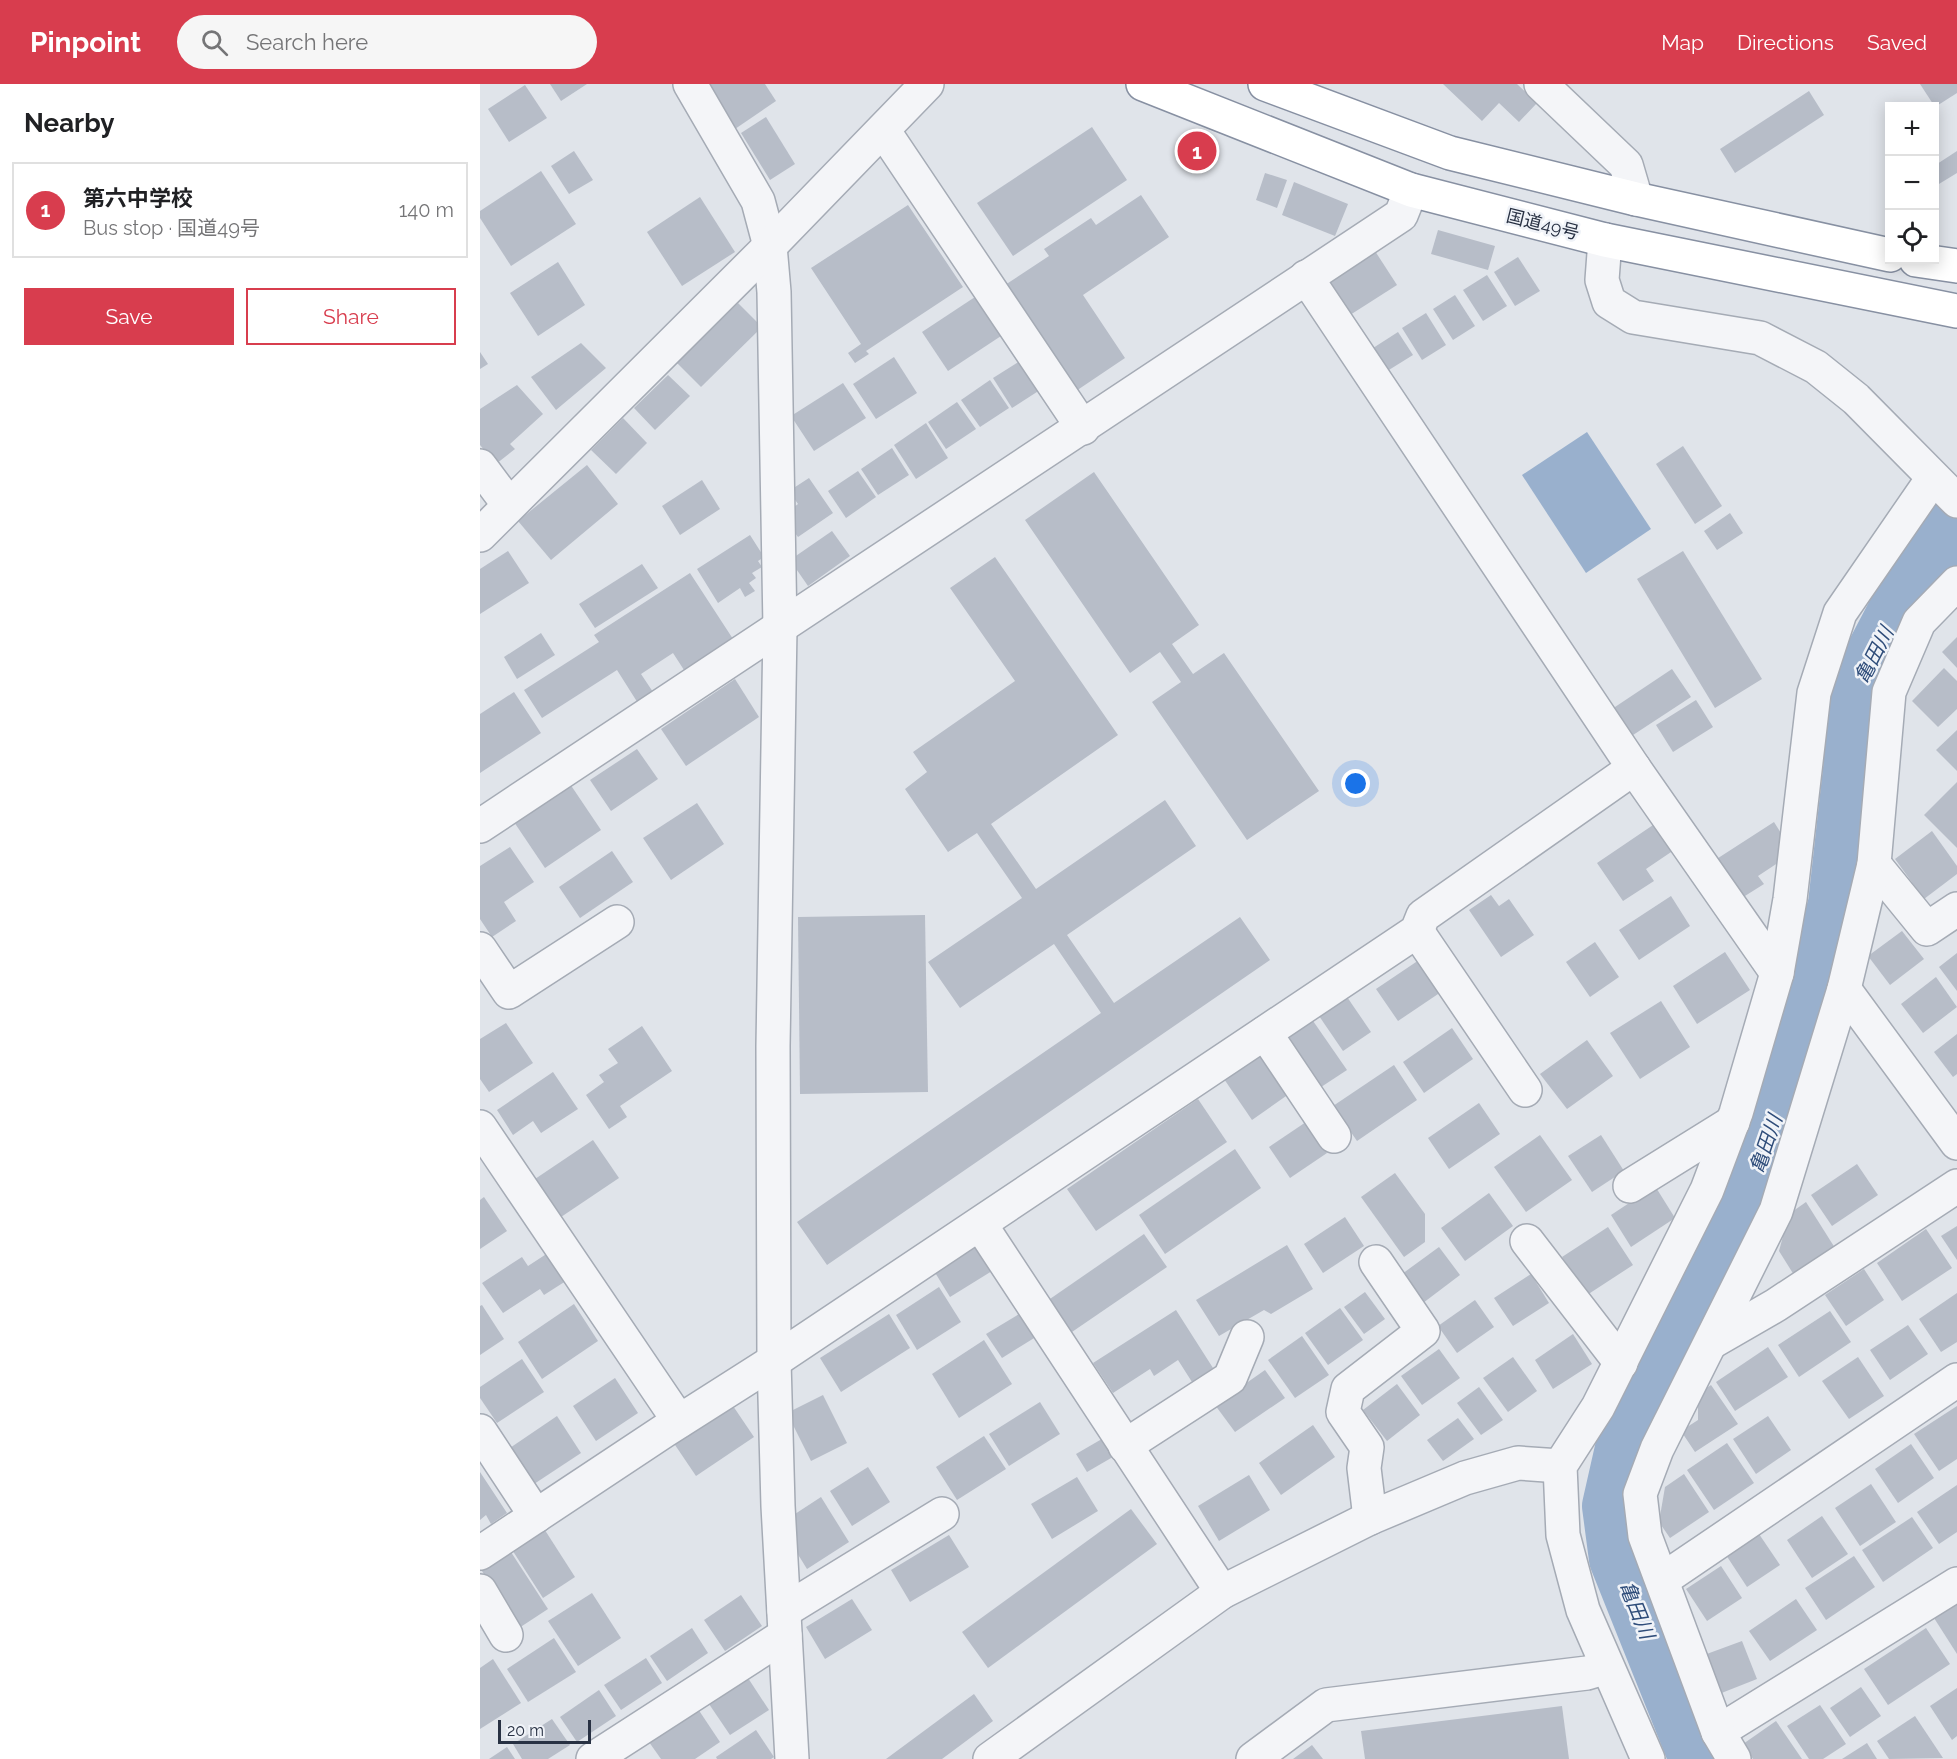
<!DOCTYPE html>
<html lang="en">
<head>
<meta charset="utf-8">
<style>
  body { margin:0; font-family:Raleway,"Noto Sans JP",sans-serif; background:#f6f6f6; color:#202124 }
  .controls { position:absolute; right:18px; top:18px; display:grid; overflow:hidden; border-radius:0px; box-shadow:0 3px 15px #0003 }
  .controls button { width:54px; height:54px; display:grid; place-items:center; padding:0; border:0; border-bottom:2px solid #e0e0e0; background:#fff; color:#202124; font:30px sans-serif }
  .scale { position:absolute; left:18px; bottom:15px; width:93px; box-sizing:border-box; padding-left:6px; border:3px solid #283143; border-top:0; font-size:16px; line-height:21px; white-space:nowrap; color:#283143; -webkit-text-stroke:4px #f0f3f8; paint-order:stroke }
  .you { position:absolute; left:876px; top:700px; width:21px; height:21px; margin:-15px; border:4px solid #fff; border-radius:50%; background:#1a73e8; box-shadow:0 0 0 9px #1a73e833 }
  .badge { display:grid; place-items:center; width:39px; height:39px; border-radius:50%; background:#d83d4e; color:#fff; font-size:20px; font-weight:700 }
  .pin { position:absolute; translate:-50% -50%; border:3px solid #fff; box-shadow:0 2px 6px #0006 }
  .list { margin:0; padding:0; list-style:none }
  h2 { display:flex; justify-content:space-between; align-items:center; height:78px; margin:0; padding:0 24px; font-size:26px }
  h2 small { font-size:20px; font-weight:400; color:#757577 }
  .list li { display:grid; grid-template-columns:39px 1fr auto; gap:18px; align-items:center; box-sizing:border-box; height:96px; margin:0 12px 12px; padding:0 12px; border:2px solid #e0e0e0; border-radius:0px }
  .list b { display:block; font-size:22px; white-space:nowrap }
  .list p { margin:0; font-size:20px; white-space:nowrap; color:#757577 }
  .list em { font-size:20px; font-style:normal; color:#757577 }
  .actions { display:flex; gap:12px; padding:18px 24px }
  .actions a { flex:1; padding:14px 0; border:2px solid #d83d4e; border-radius:0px; text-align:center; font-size:21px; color:#d83d4e }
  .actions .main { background:#d83d4e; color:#fff }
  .icon { flex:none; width:33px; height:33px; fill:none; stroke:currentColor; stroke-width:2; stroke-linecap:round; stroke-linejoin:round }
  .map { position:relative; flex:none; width:1477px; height:1675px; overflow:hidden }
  header { display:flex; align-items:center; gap:36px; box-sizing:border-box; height:84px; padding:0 30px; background:#d83d4e; color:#fff }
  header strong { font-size:28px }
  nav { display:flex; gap:33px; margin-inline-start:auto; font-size:21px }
  .search { width:420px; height:54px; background:#f6f6f6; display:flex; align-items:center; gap:15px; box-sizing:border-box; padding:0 21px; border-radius:33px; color:#757577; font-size:22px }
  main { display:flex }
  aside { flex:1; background:#fff }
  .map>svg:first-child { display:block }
</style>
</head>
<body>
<header>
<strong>Pinpoint</strong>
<div class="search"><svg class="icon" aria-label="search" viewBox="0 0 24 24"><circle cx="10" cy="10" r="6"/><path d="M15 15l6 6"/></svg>Search here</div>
<nav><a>Map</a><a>Directions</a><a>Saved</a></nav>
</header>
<main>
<aside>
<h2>Nearby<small></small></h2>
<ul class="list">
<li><span class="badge">1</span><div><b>第六中学校</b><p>Bus stop · 国道49号</p></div><em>140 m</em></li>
</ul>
<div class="actions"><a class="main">Save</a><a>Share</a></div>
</aside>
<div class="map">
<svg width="1477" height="1675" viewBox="0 0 1477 1675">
  <rect width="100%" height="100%" fill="#e0e4ea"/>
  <polygon fill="#99b0cd" points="1107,348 1171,445 1106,489 1042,391"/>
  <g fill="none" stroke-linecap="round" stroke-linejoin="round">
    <polyline stroke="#99b0cd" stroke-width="56" points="1217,1675 1137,1475 1130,1422 1144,1360 1238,1178 1277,1089 1302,1012 1356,820 1371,685 1376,603 1429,502 1477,434"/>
  </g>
  <g fill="#b7bdc8">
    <polygon points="70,0 107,0 81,17"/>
    <polygon points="226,0 285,0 296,17 255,45"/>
    <polygon points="963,0 1037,0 1057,19 1039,38 1019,19 1002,37"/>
    <polygon points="1440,0 1477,0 1477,9 1455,23"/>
    <polygon points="45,1 67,34 29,58 8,25"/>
    <polygon points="1329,7 1344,31 1255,89 1240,65"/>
    <polygon points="286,33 315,80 290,96 261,49"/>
    <polygon points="612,43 647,96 533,172 497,119"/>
    <polygon points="94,67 113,96 89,110 71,82"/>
    <polygon points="1477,67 1477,89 1454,103 1454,82"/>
    <polygon points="61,87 96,140 31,182 0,134 0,127"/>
    <polygon points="785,89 807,96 797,124 776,116"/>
    <polygon points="814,98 868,120 855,152 802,131"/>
    <polygon points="661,111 689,153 603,211 645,274 596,307 525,201 569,172 564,165 611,134 616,141"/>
    <polygon points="220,113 255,168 202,202 167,148"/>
    <polygon points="428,121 483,203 386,267 389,270 375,279 368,269 381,260 331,184"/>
    <polygon points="958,146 1015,162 1008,186 951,170"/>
    <polygon points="895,167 917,201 870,231 848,196"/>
    <polygon points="1038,173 1060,207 1035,222 1014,188"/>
    <polygon points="78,178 105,221 58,252 30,209"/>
    <polygon points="1007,191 1027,222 1003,237 983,206"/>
    <polygon points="975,211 995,242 973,256 953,225"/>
    <polygon points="495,213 521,252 468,287 442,248"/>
    <polygon points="258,219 282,243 221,303 197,279"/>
    <polygon points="946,229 966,261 942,276 922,244"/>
    <polygon points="918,248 933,271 904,289 890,266"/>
    <polygon points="101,259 126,284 76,326 51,293"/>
    <polygon points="0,268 8,280 0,285"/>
    <polygon points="414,273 437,309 396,335 373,300"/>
    <polygon points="540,277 560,306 532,324 513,294"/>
    <polygon points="188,291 210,312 175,346 154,324"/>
    <polygon points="510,296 529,324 500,343 481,316"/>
    <polygon points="363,299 386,334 334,367 311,332"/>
    <polygon points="37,301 63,330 30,360 35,365 16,380 0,361 0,325"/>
    <polygon points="477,318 496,345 466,365 448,338"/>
    <polygon points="143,334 167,359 136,390 111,366"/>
    <polygon points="446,339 468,374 436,395 414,361"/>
    <polygon points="1203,362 1242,422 1215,440 1176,380"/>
    <polygon points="412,364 429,391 398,411 381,385"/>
    <polygon points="107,381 138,420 71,476 38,437"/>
    <polygon points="378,387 396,413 366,434 348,407"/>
    <polygon points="614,388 719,541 692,560 713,590 744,569 839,707 767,756 672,618 701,598 680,568 650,589 545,436"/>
    <polygon points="329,394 353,429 318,453 310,442 310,426 318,420 309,407"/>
    <polygon points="222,396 240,425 200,451 182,422"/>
    <polygon points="1250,429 1263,449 1237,466 1224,447"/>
    <polygon points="352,447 370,472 328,502 310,476"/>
    <polygon points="270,451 284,473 278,477 282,483 272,489 276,494 269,499 275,507 265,513 260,504 238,519 217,485"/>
    <polygon points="28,467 49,499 0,530 0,485"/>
    <polygon points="1203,467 1282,595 1235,624 1157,495"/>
    <polygon points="515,473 638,651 511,740 556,805 685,716 716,762 587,851 634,919 760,833 790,876 347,1181 317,1138 621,929 574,860 480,924 448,878 542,814 497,749 468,768 425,705 447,688 433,668 535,597 470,504"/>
    <polygon points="162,480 178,504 115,544 99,520"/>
    <polygon points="210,489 253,555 204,586 193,569 161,590 177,614 161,624 137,586 62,634 44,606 119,558 114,551"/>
    <polygon points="61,549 75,571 37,595 24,573"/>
    <polygon points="1477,553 1477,584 1462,568"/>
    <polygon points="1464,584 1477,597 1477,625 1458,643 1432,617"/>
    <polygon points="1192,585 1211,613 1150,653 1132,625"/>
    <polygon points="255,595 279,633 206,682 181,645"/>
    <polygon points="34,608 61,649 0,689 0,630"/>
    <polygon points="1216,616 1233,643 1193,668 1176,641"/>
    <polygon points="1477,646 1477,687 1456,666"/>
    <polygon points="157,665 178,695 131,727 110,696"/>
    <polygon points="88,697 121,746 65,784 32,735"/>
    <polygon points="1477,698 1477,764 1444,731"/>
    <polygon points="217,719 244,760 191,796 163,754"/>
    <polygon points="1179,737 1197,764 1166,785 1174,797 1143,817 1117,779"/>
    <polygon points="1294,738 1309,762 1304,775 1278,792 1284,800 1257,817 1232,778"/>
    <polygon points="1452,747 1477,782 1477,790 1444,815 1415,775"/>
    <polygon points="30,763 54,798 24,818 36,837 12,853 0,835 0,782"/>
    <polygon points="132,767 153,798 100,834 79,803"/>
    <polygon points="1011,811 1019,822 1029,815 1054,851 1021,873 989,826"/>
    <polygon points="1191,812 1210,842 1159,876 1139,846"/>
    <polygon points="445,831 448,1008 320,1010 318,833"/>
    <polygon points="1422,847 1444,875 1410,901 1388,872"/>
    <polygon points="1115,858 1139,893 1110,913 1086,878"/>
    <polygon points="1245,868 1270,906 1217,940 1193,902"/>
    <polygon points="1477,869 1477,907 1459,883"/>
    <polygon points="942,874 964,906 918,937 896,905"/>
    <polygon points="1456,893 1477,923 1443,949 1421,920"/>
    <polygon points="865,910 891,948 863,967 837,929"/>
    <polygon points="1181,917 1210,963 1160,995 1130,949"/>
    <polygon points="831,934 867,986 835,1007 800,956"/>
    <polygon points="26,939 53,979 9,1008 0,995 0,955"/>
    <polygon points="162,942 192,987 140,1022 147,1033 129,1045 106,1011 124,998 119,991 138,979 128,965"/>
    <polygon points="972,944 993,975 944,1009 923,978"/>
    <polygon points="1477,950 1477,990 1473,993 1454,968"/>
    <polygon points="1107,956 1133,992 1087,1025 1060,990"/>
    <polygon points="781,969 809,1010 772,1036 744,995"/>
    <polygon points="914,981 937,1016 877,1057 853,1022"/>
    <polygon points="73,988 98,1025 61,1049 53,1037 33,1051 17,1026"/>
    <polygon points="718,1015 747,1058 616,1147 587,1105"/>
    <polygon points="999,1019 1020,1050 969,1085 948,1054"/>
    <polygon points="826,1038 847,1069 810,1094 789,1063"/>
    <polygon points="1060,1051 1092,1096 1046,1128 1014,1083"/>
    <polygon points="1121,1051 1144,1087 1112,1108 1088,1072"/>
    <polygon points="113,1056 139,1094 81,1133 55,1095"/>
    <polygon points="755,1065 781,1104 685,1170 659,1131"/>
    <polygon points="1377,1080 1398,1111 1352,1142 1331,1111"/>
    <polygon points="915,1089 945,1130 945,1158 924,1173 881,1113"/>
    <polygon points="1175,1102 1195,1134 1151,1163 1131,1131"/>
    <polygon points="1009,1109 1033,1142 985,1177 961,1144"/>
    <polygon points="4,1113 27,1147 0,1165 0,1116"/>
    <polygon points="1326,1118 1355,1164 1314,1191 1299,1167 1309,1130"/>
    <polygon points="865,1133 884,1162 843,1189 824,1160"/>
    <polygon points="1477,1142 1477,1176 1461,1152"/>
    <polygon points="1128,1143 1153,1181 1107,1211 1082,1173"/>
    <polygon points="1446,1145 1472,1184 1422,1217 1397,1179"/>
    <polygon points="664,1150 687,1183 589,1250 567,1217"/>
    <polygon points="492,1156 512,1187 470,1213 451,1182"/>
    <polygon points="807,1161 833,1205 791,1230 784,1226 739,1252 716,1216"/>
    <polygon points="959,1163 980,1191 943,1219 922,1190"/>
    <polygon points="71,1167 89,1195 64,1211 60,1205 23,1229 2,1199 42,1173 48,1182"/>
    <polygon points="1384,1185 1404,1216 1366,1242 1345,1211"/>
    <polygon points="1051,1190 1069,1219 1033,1242 1014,1214"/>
    <polygon points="459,1203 481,1238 437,1266 416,1231"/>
    <polygon points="885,1208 905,1235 884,1250 864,1223"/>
    <polygon points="1477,1209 1477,1258 1461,1268 1439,1235"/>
    <polygon points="995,1216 1014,1243 977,1269 958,1242"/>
    <polygon points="94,1220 118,1257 62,1295 38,1258"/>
    <polygon points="2,1221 24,1255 0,1271 0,1222"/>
    <polygon points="860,1224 883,1256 848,1281 825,1249"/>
    <polygon points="696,1226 733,1284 712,1298 698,1276 674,1292 670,1285 633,1309 613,1279"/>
    <polygon points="544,1227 559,1251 522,1274 506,1250"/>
    <polygon points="1350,1227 1371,1258 1319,1293 1298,1261"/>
    <polygon points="409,1230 430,1264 361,1308 340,1274"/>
    <polygon points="1428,1241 1448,1270 1410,1296 1390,1266"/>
    <polygon points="1093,1250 1112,1280 1073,1305 1055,1276"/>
    <polygon points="822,1252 849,1291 815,1314 788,1276"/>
    <polygon points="504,1256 532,1300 479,1334 452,1290"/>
    <polygon points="1288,1263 1308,1293 1255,1327 1236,1298"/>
    <polygon points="959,1265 980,1294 942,1321 921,1292"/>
    <polygon points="1033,1273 1057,1307 1028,1328 1003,1294"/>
    <polygon points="1378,1273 1404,1312 1369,1335 1342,1297"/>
    <polygon points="42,1275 64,1308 17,1339 0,1314 0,1303"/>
    <polygon points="785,1286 805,1314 755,1348 735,1321"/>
    <polygon points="135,1294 158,1329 116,1357 93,1322"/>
    <polygon points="917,1300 940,1331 907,1357 883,1326"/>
    <polygon points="1231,1301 1258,1340 1215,1368 1201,1347 1218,1336 1218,1310"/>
    <polygon points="999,1303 1023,1336 1001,1351 977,1319"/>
    <polygon points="343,1311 367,1359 331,1377 307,1329"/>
    <polygon points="249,1316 274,1353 216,1392 191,1355"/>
    <polygon points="560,1318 580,1350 529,1382 509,1350"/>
    <polygon points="1477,1322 1477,1375 1459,1387 1434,1350"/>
    <polygon points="77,1332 101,1369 51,1402 27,1366"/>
    <polygon points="1288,1332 1311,1366 1276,1390 1253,1355"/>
    <polygon points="978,1334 994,1355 963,1377 947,1356"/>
    <polygon points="833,1341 855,1373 801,1411 779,1379"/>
    <polygon points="504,1352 526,1385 477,1416 456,1383"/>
    <polygon points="627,1352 638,1370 607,1388 596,1370"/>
    <polygon points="1247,1359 1274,1399 1234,1426 1207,1386"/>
    <polygon points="1431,1360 1454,1394 1418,1419 1395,1385"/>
    <polygon points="388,1383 410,1418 372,1442 350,1407"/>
    <polygon points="0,1388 27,1429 11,1440 6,1431 0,1436"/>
    <polygon points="1204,1390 1229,1428 1190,1454 1179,1438 1185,1403"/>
    <polygon points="769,1391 790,1426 739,1457 718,1422"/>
    <polygon points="597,1393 618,1427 572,1455 551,1420"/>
    <polygon points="1391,1400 1416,1438 1380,1462 1355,1424"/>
    <polygon points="1477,1401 1477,1448 1459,1460 1437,1428"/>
    <polygon points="341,1413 369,1458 327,1485 314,1464 315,1430"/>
    <polygon points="651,1425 677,1460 508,1584 482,1548"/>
    <polygon points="1342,1432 1368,1470 1332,1494 1307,1456"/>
    <polygon points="1432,1433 1453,1464 1403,1498 1382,1466"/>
    <polygon points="61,1440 95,1493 63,1514 29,1461"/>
    <polygon points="1279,1450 1300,1481 1267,1503 1246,1471"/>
    <polygon points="469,1451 489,1483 430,1518 411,1486"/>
    <polygon points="29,1465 68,1525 39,1544 0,1484"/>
    <polygon points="1374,1472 1395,1503 1346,1536 1325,1504"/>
    <polygon points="1241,1482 1262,1514 1227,1537 1206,1505"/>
    <polygon points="112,1509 141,1554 98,1582 68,1537"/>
    <polygon points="261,1511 282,1542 245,1567 224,1536"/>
    <polygon points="372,1515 392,1546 345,1575 326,1543"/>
    <polygon points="1316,1515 1337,1546 1290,1577 1269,1547"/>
    <polygon points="1477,1519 1477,1570 1454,1534"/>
    <polygon points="212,1544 228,1569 187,1597 170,1572"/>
    <polygon points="1446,1544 1470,1580 1408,1621 1384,1585"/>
    <polygon points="74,1554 96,1588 48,1618 27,1585"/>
    <polygon points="1262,1557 1277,1595 1239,1610 1224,1571"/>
    <polygon points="166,1574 182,1599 141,1626 124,1601"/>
    <polygon points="13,1575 41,1619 0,1645 0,1584"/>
    <polygon points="268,1594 289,1626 250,1651 229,1620"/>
    <polygon points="1381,1603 1401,1632 1370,1653 1350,1624"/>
    <polygon points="1477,1604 1477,1652 1472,1656 1450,1622"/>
    <polygon points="119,1606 136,1632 97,1658 80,1633"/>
    <polygon points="494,1610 513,1637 462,1675 406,1675"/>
    <polygon points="1340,1621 1366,1660 1343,1675 1329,1675 1307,1642"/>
    <polygon points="1082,1622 1089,1675 885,1675 881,1647"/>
    <polygon points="218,1625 240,1658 215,1675 181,1675 169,1658"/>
    <polygon points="1435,1632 1463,1674 1409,1675 1397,1657"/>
    <polygon points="72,1635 90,1661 68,1675 42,1675 33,1660"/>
    <polygon points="1296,1637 1322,1675 1273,1675 1263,1660"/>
    <polygon points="276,1646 294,1673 291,1675 237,1675 236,1673"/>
    <polygon points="1387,1659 1397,1675 1362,1675"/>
    <polygon points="832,1661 843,1675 813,1675"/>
    <polygon points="27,1663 35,1675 9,1675"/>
  </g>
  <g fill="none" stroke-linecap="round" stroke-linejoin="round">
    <g stroke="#a5abb5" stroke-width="36">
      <g id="minor">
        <polyline points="210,0 278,117 290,162 294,208 300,544 293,962 294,1277 298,1422 312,1675"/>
        <polyline points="1061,0 1146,81 1156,115"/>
        <polyline points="403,46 603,344"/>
        <polyline points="1125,156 1122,196 1129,218 1153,233 1280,254 1336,283 1376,315 1477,417"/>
        <polyline points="826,193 1154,684 1297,889"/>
        <polyline points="0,382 29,421"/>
        <polyline points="0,451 290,162 447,0"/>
        <polyline points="0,742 921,131 931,106"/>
        <polyline points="1394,780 1447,845 1477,825"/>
        <polyline points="937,847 1045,1006"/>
        <polyline points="0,865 29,908 137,838"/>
        <polyline points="1364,905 1477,1059"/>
        <polyline points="785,949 854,1052"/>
        <polyline points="0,1043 199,1337"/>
        <polyline points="1150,1102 1253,1038"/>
        <polyline points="500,1140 742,1508"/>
        <polyline points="1047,1157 1141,1279"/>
        <polyline points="1232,1258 1296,1221 1477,1102"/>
        <polyline points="0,1347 56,1432"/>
        <polyline points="645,1362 750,1294 767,1253"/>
        <polyline points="890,1434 884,1384 887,1363 863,1328 868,1305 943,1247 896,1178"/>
        <polyline points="0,1469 184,1347 294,1277 937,847 943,832 1154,684"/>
        <polyline points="1182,1496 1477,1296"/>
        <polyline points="0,1507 26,1551"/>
        <polyline points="304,1527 462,1430"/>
        <polyline points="1238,1648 1477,1500"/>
        <polyline points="113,1675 305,1551"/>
        <polyline points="510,1675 742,1508 890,1434 985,1394 1038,1379 1080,1382"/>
        <polyline points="773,1675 846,1621 1107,1589 1127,1583"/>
        <polyline points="1168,1675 1103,1526 1083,1451 1080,1382 1118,1323 1227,1106 1256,1029 1297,889 1310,815 1334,609 1360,529 1453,394"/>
        <polyline points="1254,1675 1238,1648 1165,1452 1160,1410 1177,1365 1296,1127 1364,905 1394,780 1409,608 1439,538 1477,499"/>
      </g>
    </g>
    <g stroke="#8790a2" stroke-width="36">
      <g id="trunk">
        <polyline points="663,0 931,106 1125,156 1477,227"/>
        <polyline points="785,0 970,69 1156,115 1410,171"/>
        <polyline points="1436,176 1477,182"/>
      </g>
    </g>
    <use href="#minor" stroke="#f4f5f8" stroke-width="33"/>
    <use href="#trunk" stroke="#fff" stroke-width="33"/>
  </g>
  <g text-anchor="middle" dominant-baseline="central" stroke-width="5" stroke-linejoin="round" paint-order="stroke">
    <g font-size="18" fill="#283143" stroke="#f0f3f8">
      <text transform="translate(1063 140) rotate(14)">国道49号</text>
    </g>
    <g font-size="20" font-style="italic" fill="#2f4d7a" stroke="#f0f3f8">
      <text transform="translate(1394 571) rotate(-63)">亀田川</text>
      <text transform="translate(1286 1060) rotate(-71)">亀田川</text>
      <text transform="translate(1157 1526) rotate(68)">亀田川</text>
    </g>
  </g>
</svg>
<div class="controls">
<button>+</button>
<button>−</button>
<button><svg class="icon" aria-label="locate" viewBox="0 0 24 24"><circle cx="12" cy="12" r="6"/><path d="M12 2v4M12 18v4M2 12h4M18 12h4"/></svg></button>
</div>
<div class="scale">20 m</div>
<div class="you"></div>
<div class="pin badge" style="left:717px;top:67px">1</div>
</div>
</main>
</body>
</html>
